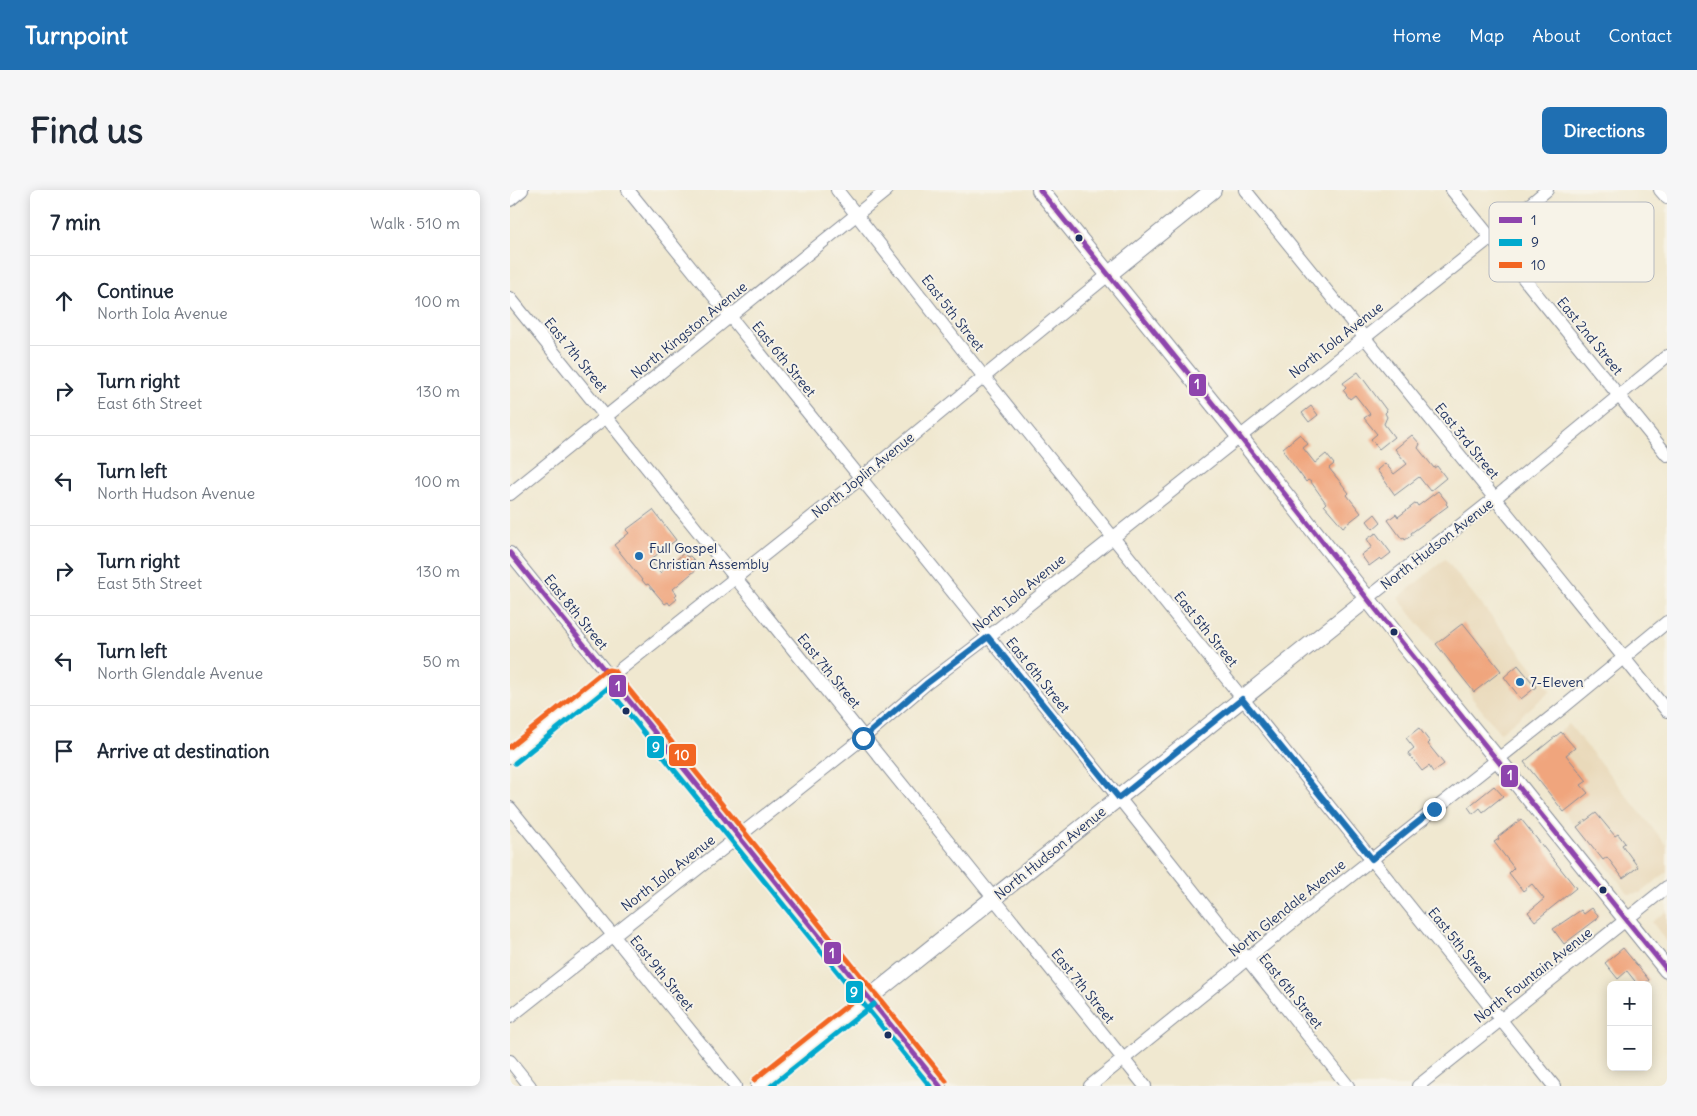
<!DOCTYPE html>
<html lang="en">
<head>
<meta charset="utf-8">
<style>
  body { margin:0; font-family:Delius,sans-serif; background:#f6f6f7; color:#1f2937 }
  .controls { position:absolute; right:15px; bottom:15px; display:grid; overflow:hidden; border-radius:8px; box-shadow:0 2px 12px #0003 }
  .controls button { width:45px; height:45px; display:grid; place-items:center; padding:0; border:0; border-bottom:1px solid #e0e1e3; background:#fff; color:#1f2937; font:25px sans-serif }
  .stop { position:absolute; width:15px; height:15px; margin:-11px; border:4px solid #1f6fb2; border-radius:50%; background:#fff }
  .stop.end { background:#1f6fb2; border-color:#fff; box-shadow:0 1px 5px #0008 }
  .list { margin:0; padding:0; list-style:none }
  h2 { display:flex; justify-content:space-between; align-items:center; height:65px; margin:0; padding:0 20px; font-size:21px }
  h2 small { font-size:16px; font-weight:400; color:#747a83 }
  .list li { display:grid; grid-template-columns:32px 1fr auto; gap:15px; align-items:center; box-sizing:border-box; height:90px; padding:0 20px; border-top:1px solid #e0e1e3 }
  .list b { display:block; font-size:19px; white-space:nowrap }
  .list p { margin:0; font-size:16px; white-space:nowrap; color:#747a83 }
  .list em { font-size:16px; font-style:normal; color:#747a83 }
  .icon { flex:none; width:28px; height:28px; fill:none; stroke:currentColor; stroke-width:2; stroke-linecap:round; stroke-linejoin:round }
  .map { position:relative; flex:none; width:1157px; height:896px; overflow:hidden; border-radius:8px }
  header { display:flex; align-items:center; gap:30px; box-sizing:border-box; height:70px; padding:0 25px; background:#1f6fb2; color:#fff }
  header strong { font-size:24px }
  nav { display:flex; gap:28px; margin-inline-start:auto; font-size:18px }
  .intro { display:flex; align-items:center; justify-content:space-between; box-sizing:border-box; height:120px; padding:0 30px }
  h1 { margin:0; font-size:35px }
  .button { padding:12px 22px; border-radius:8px; background:#1f6fb2; color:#fff; font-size:18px; font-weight:700 }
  main { display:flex; gap:30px; padding:0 30px }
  aside { flex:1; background:#fff; border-radius:8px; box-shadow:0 2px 12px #0003 }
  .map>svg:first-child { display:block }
</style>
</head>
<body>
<header>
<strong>Turnpoint</strong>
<nav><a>Home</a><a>Map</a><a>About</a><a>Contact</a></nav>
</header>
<div class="intro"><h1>Find us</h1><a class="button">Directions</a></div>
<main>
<aside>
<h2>7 min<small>Walk · 510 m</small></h2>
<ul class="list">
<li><svg class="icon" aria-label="ahead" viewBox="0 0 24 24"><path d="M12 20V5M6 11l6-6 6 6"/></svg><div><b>Continue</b><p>North Iola Avenue</p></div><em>100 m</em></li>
<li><svg class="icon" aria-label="right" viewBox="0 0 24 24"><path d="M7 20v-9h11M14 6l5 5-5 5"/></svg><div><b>Turn right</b><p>East 6th Street</p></div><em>130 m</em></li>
<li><svg class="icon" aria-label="left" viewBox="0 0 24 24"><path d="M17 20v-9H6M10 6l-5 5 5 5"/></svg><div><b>Turn left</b><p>North Hudson Avenue</p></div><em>100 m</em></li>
<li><svg class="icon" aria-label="right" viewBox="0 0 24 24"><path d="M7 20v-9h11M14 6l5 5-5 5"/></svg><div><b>Turn right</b><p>East 5th Street</p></div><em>130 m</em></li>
<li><svg class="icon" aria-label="left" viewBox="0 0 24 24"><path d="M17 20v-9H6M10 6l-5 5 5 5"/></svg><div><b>Turn left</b><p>North Glendale Avenue</p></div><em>50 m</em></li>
<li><svg class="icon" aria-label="arrive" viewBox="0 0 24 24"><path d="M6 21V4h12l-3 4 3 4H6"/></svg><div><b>Arrive at destination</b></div></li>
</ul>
</aside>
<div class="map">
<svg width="1157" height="896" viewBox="0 0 1157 896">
  <rect width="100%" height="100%" fill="#f7f3e8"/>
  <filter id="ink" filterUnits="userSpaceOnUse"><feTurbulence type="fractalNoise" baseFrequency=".02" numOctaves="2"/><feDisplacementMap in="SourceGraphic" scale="10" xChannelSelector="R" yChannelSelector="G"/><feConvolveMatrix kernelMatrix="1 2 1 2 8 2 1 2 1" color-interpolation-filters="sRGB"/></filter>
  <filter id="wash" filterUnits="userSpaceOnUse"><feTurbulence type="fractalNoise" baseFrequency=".0096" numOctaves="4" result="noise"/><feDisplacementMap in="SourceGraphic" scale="20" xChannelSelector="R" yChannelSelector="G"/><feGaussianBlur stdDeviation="1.12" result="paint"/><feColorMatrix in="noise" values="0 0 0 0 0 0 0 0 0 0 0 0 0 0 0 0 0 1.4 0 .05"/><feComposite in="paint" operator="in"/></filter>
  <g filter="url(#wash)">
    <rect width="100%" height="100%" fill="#f0e8d0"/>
    <g fill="#e9d9ba">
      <polygon points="935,369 1041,501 990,543 962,508 959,497 888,408"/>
      <polygon points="1059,534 1157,656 1157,682 1130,703 1119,704 1117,702 1014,572"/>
      <polygon points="1157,721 1157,752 1142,732"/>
    </g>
    <g id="blocks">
      <g fill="#f0a57d">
        <polygon points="848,182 877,221 875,223 877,227 874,234 884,247 869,259 861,249 867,244 854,228 860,224 845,205 840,209 833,200 836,197 833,193"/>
        <polygon points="801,216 808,225 799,232 792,223"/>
        <polygon points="790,244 798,254 793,258 805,273 816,264 824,274 819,278 839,303 837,305 851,323 833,337 814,315 816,313 801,292 798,290 796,292 773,261 774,260 773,258"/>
        <polygon points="902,245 910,254 908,258 924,278 927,276 936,288 920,301 909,287 885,305 867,280 875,273 884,284 897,274 885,259"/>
        <polygon points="928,301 937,312 936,314 938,316 901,343 902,345 895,350 894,348 892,349 878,330 886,324 888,327 906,313 908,316"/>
        <polygon points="143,320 166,350 140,370 150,383 174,363 177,367 180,366 183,369 186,373 184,375 187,379 163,399 167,404 165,406 167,409 160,415 158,412 155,414 138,394 136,395 104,355 119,343 116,340"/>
        <polygon points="865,324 871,332 863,339 857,331"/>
        <polygon points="866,343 881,363 872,370 870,368 859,376 851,365 862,357 857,349"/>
        <polygon points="953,433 991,481 964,502 926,454"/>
        <polygon points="1008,475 1026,497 1011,509 994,487"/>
        <polygon points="909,538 920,552 918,554 934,574 923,582 919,576 912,581 898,563 904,558 896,548"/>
        <polygon points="1051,542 1065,558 1056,565 1077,591 1071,595 1078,603 1054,622 1014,572"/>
        <polygon points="984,596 993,606 973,622 970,618 963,624 958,617"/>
        <polygon points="1086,623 1105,646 1108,644 1115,653 1112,655 1128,677 1113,688 1097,667 1093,670 1067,637"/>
        <polygon points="1011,629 1066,698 1025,731 1018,722 1034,709 1022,694 1013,701 999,683 1004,678 984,652 989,649 988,647"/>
        <polygon points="1082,718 1088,725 1087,729 1054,754 1043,739 1071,720 1074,724"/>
        <polygon points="1113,758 1139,790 1133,795 1128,795 1117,781 1108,789 1095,773"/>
      </g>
    </g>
  </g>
  <g filter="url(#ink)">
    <use href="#blocks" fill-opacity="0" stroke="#868c97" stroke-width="1"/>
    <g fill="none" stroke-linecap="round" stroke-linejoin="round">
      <g stroke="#868c97" stroke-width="14">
        <g id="minor">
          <polyline points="118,0 609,608 838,896"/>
          <polyline points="327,0 474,187 1044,896"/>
          <polyline points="735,0 1157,521"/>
          <polyline points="942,0 1157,265"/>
          <polyline points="1150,0 1157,8"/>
          <polyline points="0,10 12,0"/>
          <polyline points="0,108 635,896"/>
          <polyline points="0,304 377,0"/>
          <polyline points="0,363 430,896"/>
          <polyline points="853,412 985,308 1157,166"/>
          <polyline points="0,567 351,288 598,85"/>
          <polyline points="0,618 225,896"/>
          <polyline points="0,827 353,548 416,494 478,447 980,48 1037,0"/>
          <polyline points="0,871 20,896"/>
          <polyline points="580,896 799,719 1050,520 1157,432"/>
          <polyline points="908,896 1157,697"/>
        </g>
      </g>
      <g stroke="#868c97" stroke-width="18">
        <g id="major">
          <polyline points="530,0 729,246 894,455 998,582 1157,780"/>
          <polyline points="598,85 703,0"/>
          <polyline points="249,896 853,412"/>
        </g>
      </g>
      <use href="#minor" stroke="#fff" stroke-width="12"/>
      <use href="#major" stroke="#fff" stroke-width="16"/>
      <g stroke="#f7f3e8" stroke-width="9">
        <g id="bus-1">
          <polyline points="530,0 729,246 894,455 1157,780"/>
          <polyline points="0,363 430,896"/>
        </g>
      </g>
      <g stroke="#f7f3e8" stroke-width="9">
        <g id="bus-2">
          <polyline points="5,573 98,498 420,896"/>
          <polyline points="261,896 364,814"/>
        </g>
      </g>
      <g stroke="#f7f3e8" stroke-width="9">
        <g id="bus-3">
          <polyline points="0,557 94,481 99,480 104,481 436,891"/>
          <polyline points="244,890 354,802"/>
        </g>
      </g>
      <use href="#bus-1" stroke="#8e44ad" stroke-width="5"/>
      <use href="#bus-2" stroke="#00a9ce" stroke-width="5"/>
      <use href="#bus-3" stroke="#f26522" stroke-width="5"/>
    </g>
  </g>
  <g fill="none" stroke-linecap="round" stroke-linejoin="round" filter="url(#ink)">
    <polyline stroke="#1f6fb2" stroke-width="6" points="353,548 416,494 478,447 609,608 732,509 862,669 924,619"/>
  </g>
  <g fill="#1b2f5e" stroke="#f7f3e8" stroke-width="2">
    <circle cx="569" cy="48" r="4.5"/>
    <circle cx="884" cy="442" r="4.5"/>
    <circle cx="116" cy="521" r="4.5"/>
    <circle cx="1093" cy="700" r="4.5"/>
    <circle cx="378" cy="845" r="4.5"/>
  </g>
  <g fill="#1f6fb2" stroke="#f7f3e8" stroke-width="2">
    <circle cx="129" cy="366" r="5"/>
    <circle cx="1010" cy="492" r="5"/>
  </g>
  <g text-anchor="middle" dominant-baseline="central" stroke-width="4" stroke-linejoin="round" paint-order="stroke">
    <g font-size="14" fill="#1b2f5e" stroke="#f7f3e8">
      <text transform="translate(443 123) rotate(52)">East 5th Street</text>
      <text transform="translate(179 140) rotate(-39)">North Kingston Avenue</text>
      <text transform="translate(1080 146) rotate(51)">East 2nd Street</text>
      <text transform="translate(826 150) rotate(-38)">North Iola Avenue</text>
      <text transform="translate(66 165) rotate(51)">East 7th Street</text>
      <text transform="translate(274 169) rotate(51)">East 6th Street</text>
      <text transform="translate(957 251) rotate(51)">East 3rd Street</text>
      <text transform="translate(353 285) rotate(-39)">North Joplin Avenue</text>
      <text transform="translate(927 354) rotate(-38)">North Hudson Avenue</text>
      <text transform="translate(509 403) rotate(-39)">North Iola Avenue</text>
      <text transform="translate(66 422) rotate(51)">East 8th Street</text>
      <text transform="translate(696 439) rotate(51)">East 5th Street</text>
      <text transform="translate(319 481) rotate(51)">East 7th Street</text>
      <text transform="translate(528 485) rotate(51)">East 6th Street</text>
      <text transform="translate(540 663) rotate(-39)">North Hudson Avenue</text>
      <text transform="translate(158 683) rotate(-38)">North Iola Avenue</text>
      <text transform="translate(777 718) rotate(-39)">North Glendale Avenue</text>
      <text transform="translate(950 755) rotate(51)">East 5th Street</text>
      <text transform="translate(152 783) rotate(51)">East 9th Street</text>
      <text transform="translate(1023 785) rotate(-38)">North Fountain Avenue</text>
      <text transform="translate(573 796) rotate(51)">East 7th Street</text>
      <text transform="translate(781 801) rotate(51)">East 6th Street</text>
    </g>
    <g font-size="14" fill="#1b2f5e" stroke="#f7f3e8" text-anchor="start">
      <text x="139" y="358">Full Gospel<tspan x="139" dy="16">Christian Assembly</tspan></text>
      <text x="1020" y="492">7-Eleven</text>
    </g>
  </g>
  <rect x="979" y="12" width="165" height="80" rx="8" fill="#f7f3e8" stroke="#b5b8bf" stroke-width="1"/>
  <rect x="989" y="27" width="23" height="6" fill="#8e44ad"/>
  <rect x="989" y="49" width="23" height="7" fill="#00a9ce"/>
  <rect x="989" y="72" width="23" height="6" fill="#f26522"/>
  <g font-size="14" fill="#1b2f5e">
    <text x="1021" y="35">1</text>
    <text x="1021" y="57">9</text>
    <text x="1021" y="80">10</text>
  </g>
  <g stroke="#f7f3e8" stroke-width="2">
    <rect x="678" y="183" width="19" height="24" rx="5" fill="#8e44ad"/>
    <rect x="98" y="484" width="19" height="24" rx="5" fill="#8e44ad"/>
    <rect x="136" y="545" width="19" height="24" rx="5" fill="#00a9ce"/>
    <rect x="158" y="553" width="29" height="24" rx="5" fill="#f26522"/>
    <rect x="990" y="574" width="19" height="24" rx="5" fill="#8e44ad"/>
    <rect x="313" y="751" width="19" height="24" rx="5" fill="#8e44ad"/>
    <rect x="335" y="790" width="19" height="24" rx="5" fill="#00a9ce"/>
  </g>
  <g font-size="14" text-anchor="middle" font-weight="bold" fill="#fff">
    <text x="687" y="199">1</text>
    <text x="108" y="501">1</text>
    <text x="146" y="562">9</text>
    <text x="172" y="570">10</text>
    <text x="1000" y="590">1</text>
    <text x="322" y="768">1</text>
    <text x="344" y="807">9</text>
  </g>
</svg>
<div class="controls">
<button>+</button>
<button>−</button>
</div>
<div class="stop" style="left:353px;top:548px"></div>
<div class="stop end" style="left:924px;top:619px"></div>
</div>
</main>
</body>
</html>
